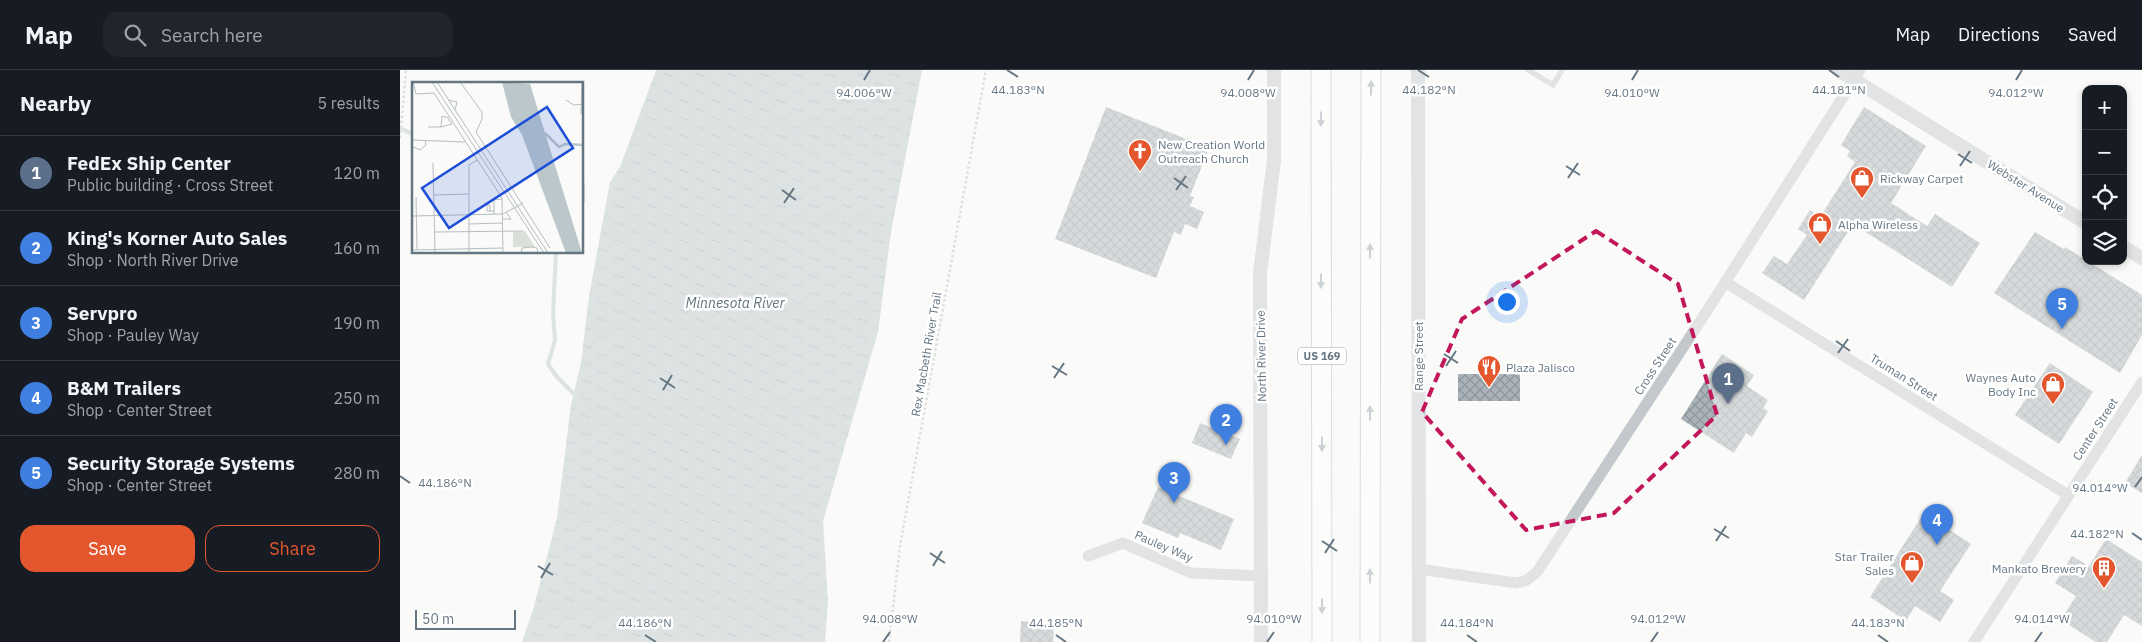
<!DOCTYPE html>
<html lang="en">
<head>
<meta charset="utf-8">
<style>
  body { margin:0; font-family:"IBM Plex Sans",sans-serif; background:#20242c; color:#f1f3f6 }
  .controls { position:absolute; right:15px; top:15px; display:grid; overflow:hidden; border-radius:10px; box-shadow:0 2px 8px #0003 }
  .controls button { width:45px; height:45px; display:grid; place-items:center; padding:0; border:0; border-bottom:1px solid #363941; background:#171b24; color:#f1f3f6; font:25px sans-serif }
  .scale { position:absolute; left:15px; bottom:12px; width:101px; box-sizing:border-box; padding-left:5px; border:2px solid #657683; border-top:0; font-size:14px; line-height:18px; white-space:nowrap; color:#657683; -webkit-text-stroke:4px #fff; paint-order:stroke }
  .you { position:absolute; left:1106px; top:231px; width:18px; height:18px; margin:-12px; border:4px solid #fff; border-radius:50%; background:#1a73e8; box-shadow:0 0 0 8px #1a73e833 }
  .badge { display:grid; place-items:center; width:32px; height:32px; border-radius:50%; background:#e4572e; color:#fff; font-size:16px; font-weight:700 }
  .pin { position:absolute; translate:-50% -41px; filter:drop-shadow(0 1px 2px #0008) }
  .pin::after { content:''; position:absolute; top:26px; width:18px; height:15px; background:inherit; clip-path:polygon(0 0,100% 0,50% 100%) }
  .list { margin:0; padding:0; list-style:none }
  h2 { display:flex; justify-content:space-between; align-items:center; height:65px; margin:0; padding:0 20px; font-size:21px }
  h2 small { font-size:16px; font-weight:400; color:#9ea1a6 }
  .list li { display:grid; grid-template-columns:32px 1fr auto; gap:15px; align-items:center; box-sizing:border-box; height:75px; padding:0 20px; border-top:1px solid #363941 }
  .list b { display:block; font-size:19px; white-space:nowrap }
  .list p { margin:0; font-size:16px; white-space:nowrap; color:#9ea1a6 }
  .list em { font-size:16px; font-style:normal; color:#9ea1a6 }
  .actions { display:flex; gap:10px; padding:15px 20px }
  .actions a { flex:1; padding:11px 0; border:1px solid #e4572e; border-radius:15px; text-align:center; font-size:18px; color:#e4572e }
  .actions .main { background:#e4572e; color:#fff }
  .icon { flex:none; width:28px; height:28px; fill:none; stroke:currentColor; stroke-width:2; stroke-linecap:round; stroke-linejoin:round }
  .map { position:relative; flex:none; width:1742px; height:572px; overflow:hidden }
  header { display:flex; align-items:center; gap:30px; box-sizing:border-box; height:70px; padding:0 25px; background:#171b24; border-bottom:1px solid #363941 }
  header strong { font-size:24px }
  nav { display:flex; gap:28px; margin-inline-start:auto; font-size:18px }
  .search { width:350px; height:45px; background:#20242c; display:flex; align-items:center; gap:12px; box-sizing:border-box; padding:0 18px; border-radius:15px; color:#9ea1a6; font-size:19px }
  main { display:flex }
  aside { flex:1; background:#171b24 }
  .map>svg:first-child { display:block }
</style>
</head>
<body>
<header>
<strong>Map</strong>
<div class="search"><svg class="icon" aria-label="search" viewBox="0 0 24 24"><circle cx="10" cy="10" r="6"/><path d="M15 15l6 6"/></svg>Search here</div>
<nav><a>Map</a><a>Directions</a><a>Saved</a></nav>
</header>
<main>
<aside>
<h2>Nearby<small>5 results</small></h2>
<ul class="list">
<li><span class="badge" style="background:#5c6f8a">1</span><div><b>FedEx Ship Center</b><p>Public building · Cross Street</p></div><em>120 m</em></li>
<li><span class="badge" style="background:#3f7fe0">2</span><div><b>King's Korner Auto Sales</b><p>Shop · North River Drive</p></div><em>160 m</em></li>
<li><span class="badge" style="background:#3f7fe0">3</span><div><b>Servpro</b><p>Shop · Pauley Way</p></div><em>190 m</em></li>
<li><span class="badge" style="background:#3f7fe0">4</span><div><b>B&amp;M Trailers</b><p>Shop · Center Street</p></div><em>250 m</em></li>
<li><span class="badge" style="background:#3f7fe0">5</span><div><b>Security Storage Systems</b><p>Shop · Center Street</p></div><em>280 m</em></li>
</ul>
<div class="actions"><a class="main">Save</a><a>Share</a></div>
</aside>
<div class="map">
<svg width="1742" height="572" viewBox="0 0 1742 572">
  <defs>
    <pattern id="water-ripples" width="26" height="14" patternUnits="userSpaceOnUse" patternTransform="scale(1.25)"><rect width="26" height="14" fill="#bbc7cb"/><path d="M2 4q2-2 4 0t4 0M15 11q2-2 4 0t4 0" fill="none" stroke="#9ca6aa"/></pattern>
    <pattern id="building-cross-hatch" width="8" height="8" patternUnits="userSpaceOnUse" patternTransform="scale(1.25)"><rect width="8" height="8" fill="#aab3b9"/><path d="M0 0l8 8M0 8l8-8" fill="none" stroke="#8e969c"/></pattern>
  </defs>
  <rect width="100%" height="100%" fill="#fafaf8"/>
  <polygon fill="url(#water-ripples)" points="256,0 522,0 491,162 478,262 423,451 428,531 425,572 122,572 133,540 157,448 171,335 181,293 189,226 210,112 220,97"/>
  <g fill="none" stroke-linecap="round" stroke-linejoin="round">
    <g stroke="#bbc7cb" stroke-width="4">
      <polyline points="0,58 14,65"/>
      <polyline points="156,182 153,243 155,270 148,294 157,307 176,326"/>
    </g>
  </g>
  <g fill="url(#building-cross-hatch)">
    <polygon points="706,37 809,78 790,126 794,127 790,136 804,142 797,159 785,154 781,165 774,162 756,208 655,169"/>
    <polygon points="1464,37 1526,76 1491,133 1527,156 1535,144 1580,173 1552,217 1453,154 1404,230 1362,203 1374,186 1387,194 1407,165 1398,159 1410,140 1420,147 1455,92 1447,86 1450,81 1441,75"/>
    <polygon points="1635,162 1664,179 1665,177 1742,225 1742,265 1720,303 1594,223"/>
    <polygon points="1322,284 1354,305 1347,316 1368,330 1363,338 1368,341 1352,367 1346,363 1334,383 1281,349"/>
    <polygon points="1650,293 1693,322 1659,374 1615,345"/>
    <rect x="1058" y="304" width="62" height="27"/>
    <polygon points="800,353 840,369 831,389 792,373"/>
    <polygon points="1742,385 1742,423 1725,413"/>
    <polygon points="758,417 834,449 821,480 780,463 778,468 742,453"/>
    <polygon points="1524,443 1571,474 1540,521 1554,530 1540,552 1515,536 1506,551 1470,527"/>
    <polygon points="1706,469 1742,492 1742,556 1724,545 1707,572 1696,572 1661,550 1676,526 1655,513 1672,486 1689,496"/>
    <polygon points="621,551 654,554 653,572 620,572"/>
  </g>
  <g fill="none" stroke-linecap="round" stroke-linejoin="round">
    <g stroke="#b4b9bd" stroke-width="21">
      <g id="trunk">
        <polyline points="921,0 922,572"/>
        <polyline points="970,572 971,0"/>
      </g>
    </g>
    <g stroke="#bbbfc2" stroke-width="2.5" stroke-dasharray="2.5 2.5" stroke-linecap="butt">
      <polyline points="0,68 6,0"/>
      <polyline points="489,572 500,476 586,0"/>
    </g>
    <polyline stroke="#c3c8cc" stroke-width="5.5" points="1128,0 1153,15 1162,0"/>
    <g stroke="#c3c8cc" stroke-width="11">
      <polyline points="1325,212 1668,425"/>
      <polyline points="688,486 723,473 791,503 862,506"/>
      <polyline points="1018,499 1116,513 1127,510 1137,502 1314,230 1460,0"/>
      <polyline points="1574,572 1742,312"/>
    </g>
    <g stroke="#c3c8cc" stroke-width="14">
      <polyline points="1018,0 1019,572"/>
      <polyline points="1438,0 1686,153"/>
      <polyline points="1723,177 1742,188"/>
      <polyline points="861,572 860,203 874,90 874,0"/>
    </g>
    <use href="#trunk" stroke="#fff" stroke-width="19"/>
  </g>
  <defs><path id="oneway-solid" d="M-6-.8H1V-3.2L6.5 0L1 3.2V.8H-6Z" transform="scale(1.25)"/></defs>
  <g fill="#939fa8">
    <use href="#oneway-solid" transform="translate(971 18) rotate(-90)"/>
    <use href="#oneway-solid" transform="translate(921 49) rotate(90)"/>
    <use href="#oneway-solid" transform="translate(970 181) rotate(-90)"/>
    <use href="#oneway-solid" transform="translate(921 211) rotate(90)"/>
    <use href="#oneway-solid" transform="translate(970 343) rotate(-90)"/>
    <use href="#oneway-solid" transform="translate(922 374) rotate(90)"/>
    <use href="#oneway-solid" transform="translate(970 506) rotate(-90)"/>
    <use href="#oneway-solid" transform="translate(922 536) rotate(90)"/>
  </g>
  <path d="M0 0H1742V572H0ZM1196 161 1278 214 1317 345 1214 443 1126 460 1022 342 1062 249Z" fill="#fafaf8" fill-opacity=".55" fill-rule="evenodd"/>
  <path fill="none" stroke="#c2185b" stroke-width="4" stroke-dasharray="10 6" stroke-linejoin="round" d="M1196 161 1278 214 1317 345 1214 443 1126 460 1022 342 1062 249Z"/>
  <path fill="none" stroke="#657683" stroke-width="2" d="M607 0 618 7M1018 0 1029 7M1429 0 1439 7M464 10 470 0M848 10 854 0M1232 10 1238 0M1616 10 1622 0M1558 84 1572 93M1166 96 1180 105M1560 96 1570 81M774 108 788 118M1168 108 1178 93M382 120 396 130M776 120 786 106M384 133 394 118M1436 271 1450 281M1438 283 1448 269M1044 284 1058 293M652 296 667 305M1046 296 1056 281M260 308 275 318M654 308 664 293M263 320 272 305M0 406 10 413M1735 417 1742 407M1314 459 1329 468M1732 463 1742 470M922 471 937 481M1316 471 1326 456M530 483 545 493M925 483 934 469M138 496 153 505M533 496 542 481M141 508 150 493M245 565 256 572M656 565 666 572M1067 565 1077 572M1478 565 1488 572M483 572 490 562M867 572 874 562M1251 572 1258 562M1635 572 1642 562"/>
  <defs>
    <g id="church-pin" transform="scale(1.25)"><path d="M0 17L-7.5 6A9.5 9.5 0 1 1 7.5 6Z" fill="#e4572e" stroke="#fff"/><path d="M-1.2-6h2.4v3.5h3.3v2.4h-3.3V6h-2.4V-.1h-3.3v-2.4h3.3Z" fill="#fff"/></g>
    <g id="shop-pin" transform="scale(1.25)"><path d="M0 17L-7.5 6A9.5 9.5 0 1 1 7.5 6Z" fill="#e4572e" stroke="#fff"/><path d="M-5-2.5h2.3a2.7 3.5 0 0 1 5.4 0H5L5.5 6h-11ZM-1.5-2.5h3a1.5 2.3 0 0 0-3 0Z" fill="#fff"/></g>
    <g id="restaurant-pin" transform="scale(1.25)"><path d="M0 17L-7.5 6A9.5 9.5 0 1 1 7.5 6Z" fill="#e4572e" stroke="#fff"/><path d="M-5-6h1v4h1v-4h1v4h1v-4h1v5L-1.5 .5V6h-2V.5L-5-1ZM5-6V6H3V1.5H1.5Q1.5-4 5-6Z" fill="#fff"/></g>
    <g id="building-pin" transform="scale(1.25)"><path d="M0 17L-7.5 6A9.5 9.5 0 1 1 7.5 6Z" fill="#e4572e" stroke="#fff"/><path d="M-4-6H4V6H1V3H-1V6H-4ZM-2.5-4.3h1.7v1.8h-1.7ZM.8-4.3h1.7v1.8H.8ZM-2.5-1h1.7V.8h-1.7ZM.8-1h1.7V.8H.8Z" fill="#fff"/></g>
  </defs>
  <g fill-rule="evenodd">
    <use href="#church-pin" x="740" y="81"/>
    <use href="#shop-pin" x="1462" y="108"/>
    <use href="#shop-pin" x="1420" y="154"/>
    <use href="#restaurant-pin" x="1089" y="297"/>
    <use href="#shop-pin" x="1653" y="314"/>
    <use href="#shop-pin" x="1512" y="493"/>
    <use href="#building-pin" x="1704" y="498"/>
  </g>
  <g text-anchor="middle" dominant-baseline="central" stroke-width="5" stroke-linejoin="round" paint-order="stroke">
    <rect fill="#fff" stroke="#939fa8" stroke-width="1" x="898" y="277.5" width="48" height="17" rx="4"/>
    <g font-size="11" font-weight="bold" fill="#657683">
      <text x="922" y="286">US 169</text>
    </g>
    <g font-size="12" fill="#657683" stroke="#fff" text-anchor="start">
      <text x="758" y="74">New Creation World<tspan x="758" dy="14">Outreach Church</tspan></text>
      <text x="1480" y="108">Rickway Carpet</text>
      <text x="1438" y="154">Alpha Wireless</text>
      <text x="1106" y="297">Plaza Jalisco</text>
      <text x="1636" y="307" text-anchor="end">Waynes Auto<tspan x="1636" dy="14">Body Inc</tspan></text>
      <text x="1494" y="486" text-anchor="end">Star Trailer<tspan x="1494" dy="14">Sales</tspan></text>
      <text x="1686" y="498" text-anchor="end">Mankato Brewery</text>
    </g>
    <g font-size="12" fill="#657683" stroke="#fff">
      <text transform="translate(1626 116) rotate(32)">Webster Avenue</text>
      <text transform="translate(526 284) rotate(-80)">Rex Macbeth River Trail</text>
      <text transform="translate(861 286) rotate(-91)">North River Drive</text>
      <text transform="translate(1018 286) rotate(-90)">Range Street</text>
      <text transform="translate(1255 296) rotate(-57)">Cross Street</text>
      <text transform="translate(1504 307) rotate(32)">Truman Street</text>
      <text transform="translate(1695 359) rotate(-57)">Center Street</text>
      <text transform="translate(764 476) rotate(23)">Pauley Way</text>
    </g>
    <g font-size="14" font-style="italic" fill="#60757c" stroke="#fff">
      <text x="335" y="233">Minnesota River</text>
    </g>
  </g>
  <g transform="translate(12 12)">
    <rect width="171" height="171" fill="#fafaf8"/>
    <path d="M113 149 123 165H101V150Z" fill="#dadfd7"/>
    <path d="M90 0 118 2 170 171H154L110 53 99 35Z" fill="#bbc7cb"/>
    <path fill="none" stroke="#bbc7cb" stroke-width="2.5" d="M133 51 147 65 153 62 172 63"/>
    <path fill="none" stroke="#b5bdc2" stroke-width="1" d="M1 0 4 12 22 11 90 116 91 171M20 0 132 171M25 0 136 171M48 0 70 30V37L64 50 138 166M36 18 45 20 43 28M154 18 162 23 172 22M169 32 170 0M16 45H29L30 34 37 36M29 45 40 42 36 37M0 58 53 60M0 68 2 65 8 68 14 63 13 58M21 81 23 171M172 101V120M22 113 57 112M4 115 5 168M78 129V123H75V129H82M82 132V118L90 117M0 134 91 132 111 121M91 137H99L94 130M57 142 91 141M22 150 111 149M0 168 91 166M57 171V83L65 78M109 171 110 166 120 165 125 166 126 171"/>
    <path fill="#1d4ed8" fill-opacity="0.15" stroke="#1d4ed8" stroke-width="2.5" d="M135 25 161 66 37 146 10 106Z"/>
    <rect width="171" height="171" fill="none" stroke="#657683" stroke-width="2.5"/>
  </g>
  <g font-size="12" text-anchor="middle" fill="#657683" stroke="#fff" stroke-width="5" stroke-linejoin="round" paint-order="stroke">
    <text x="618" y="24">44.183°N</text>
    <text x="1029" y="24">44.182°N</text>
    <text x="1439" y="24">44.181°N</text>
    <text x="464" y="27">94.006°W</text>
    <text x="848" y="27">94.008°W</text>
    <text x="1232" y="27">94.010°W</text>
    <text x="1616" y="27">94.012°W</text>
    <text x="45" y="417">44.186°N</text>
    <text x="1700" y="422">94.014°W</text>
    <text x="1697" y="468">44.182°N</text>
    <text x="490" y="553">94.008°W</text>
    <text x="874" y="553">94.010°W</text>
    <text x="1258" y="553">94.012°W</text>
    <text x="1642" y="553">94.014°W</text>
    <text x="245" y="557">44.186°N</text>
    <text x="656" y="557">44.185°N</text>
    <text x="1067" y="557">44.184°N</text>
    <text x="1478" y="557">44.183°N</text>
  </g>
</svg>
<div class="controls">
<button>+</button>
<button>−</button>
<button><svg class="icon" aria-label="locate" viewBox="0 0 24 24"><circle cx="12" cy="12" r="6"/><path d="M12 2v4M12 18v4M2 12h4M18 12h4"/></svg></button>
<button><svg class="icon" aria-label="layers" viewBox="0 0 24 24"><path d="M12 4l9 5-9 5-9-5zM3 14l9 5 9-5"/></svg></button>
</div>
<div class="scale">50 m</div>
<div class="you"></div>
<div class="pin badge" style="left:1328px;top:334px;background:#5c6f8a">1</div>
<div class="pin badge" style="left:826px;top:375px;background:#3f7fe0">2</div>
<div class="pin badge" style="left:774px;top:433px;background:#3f7fe0">3</div>
<div class="pin badge" style="left:1537px;top:475px;background:#3f7fe0">4</div>
<div class="pin badge" style="left:1662px;top:259px;background:#3f7fe0">5</div>
</div>
</main>
</body>
</html>
